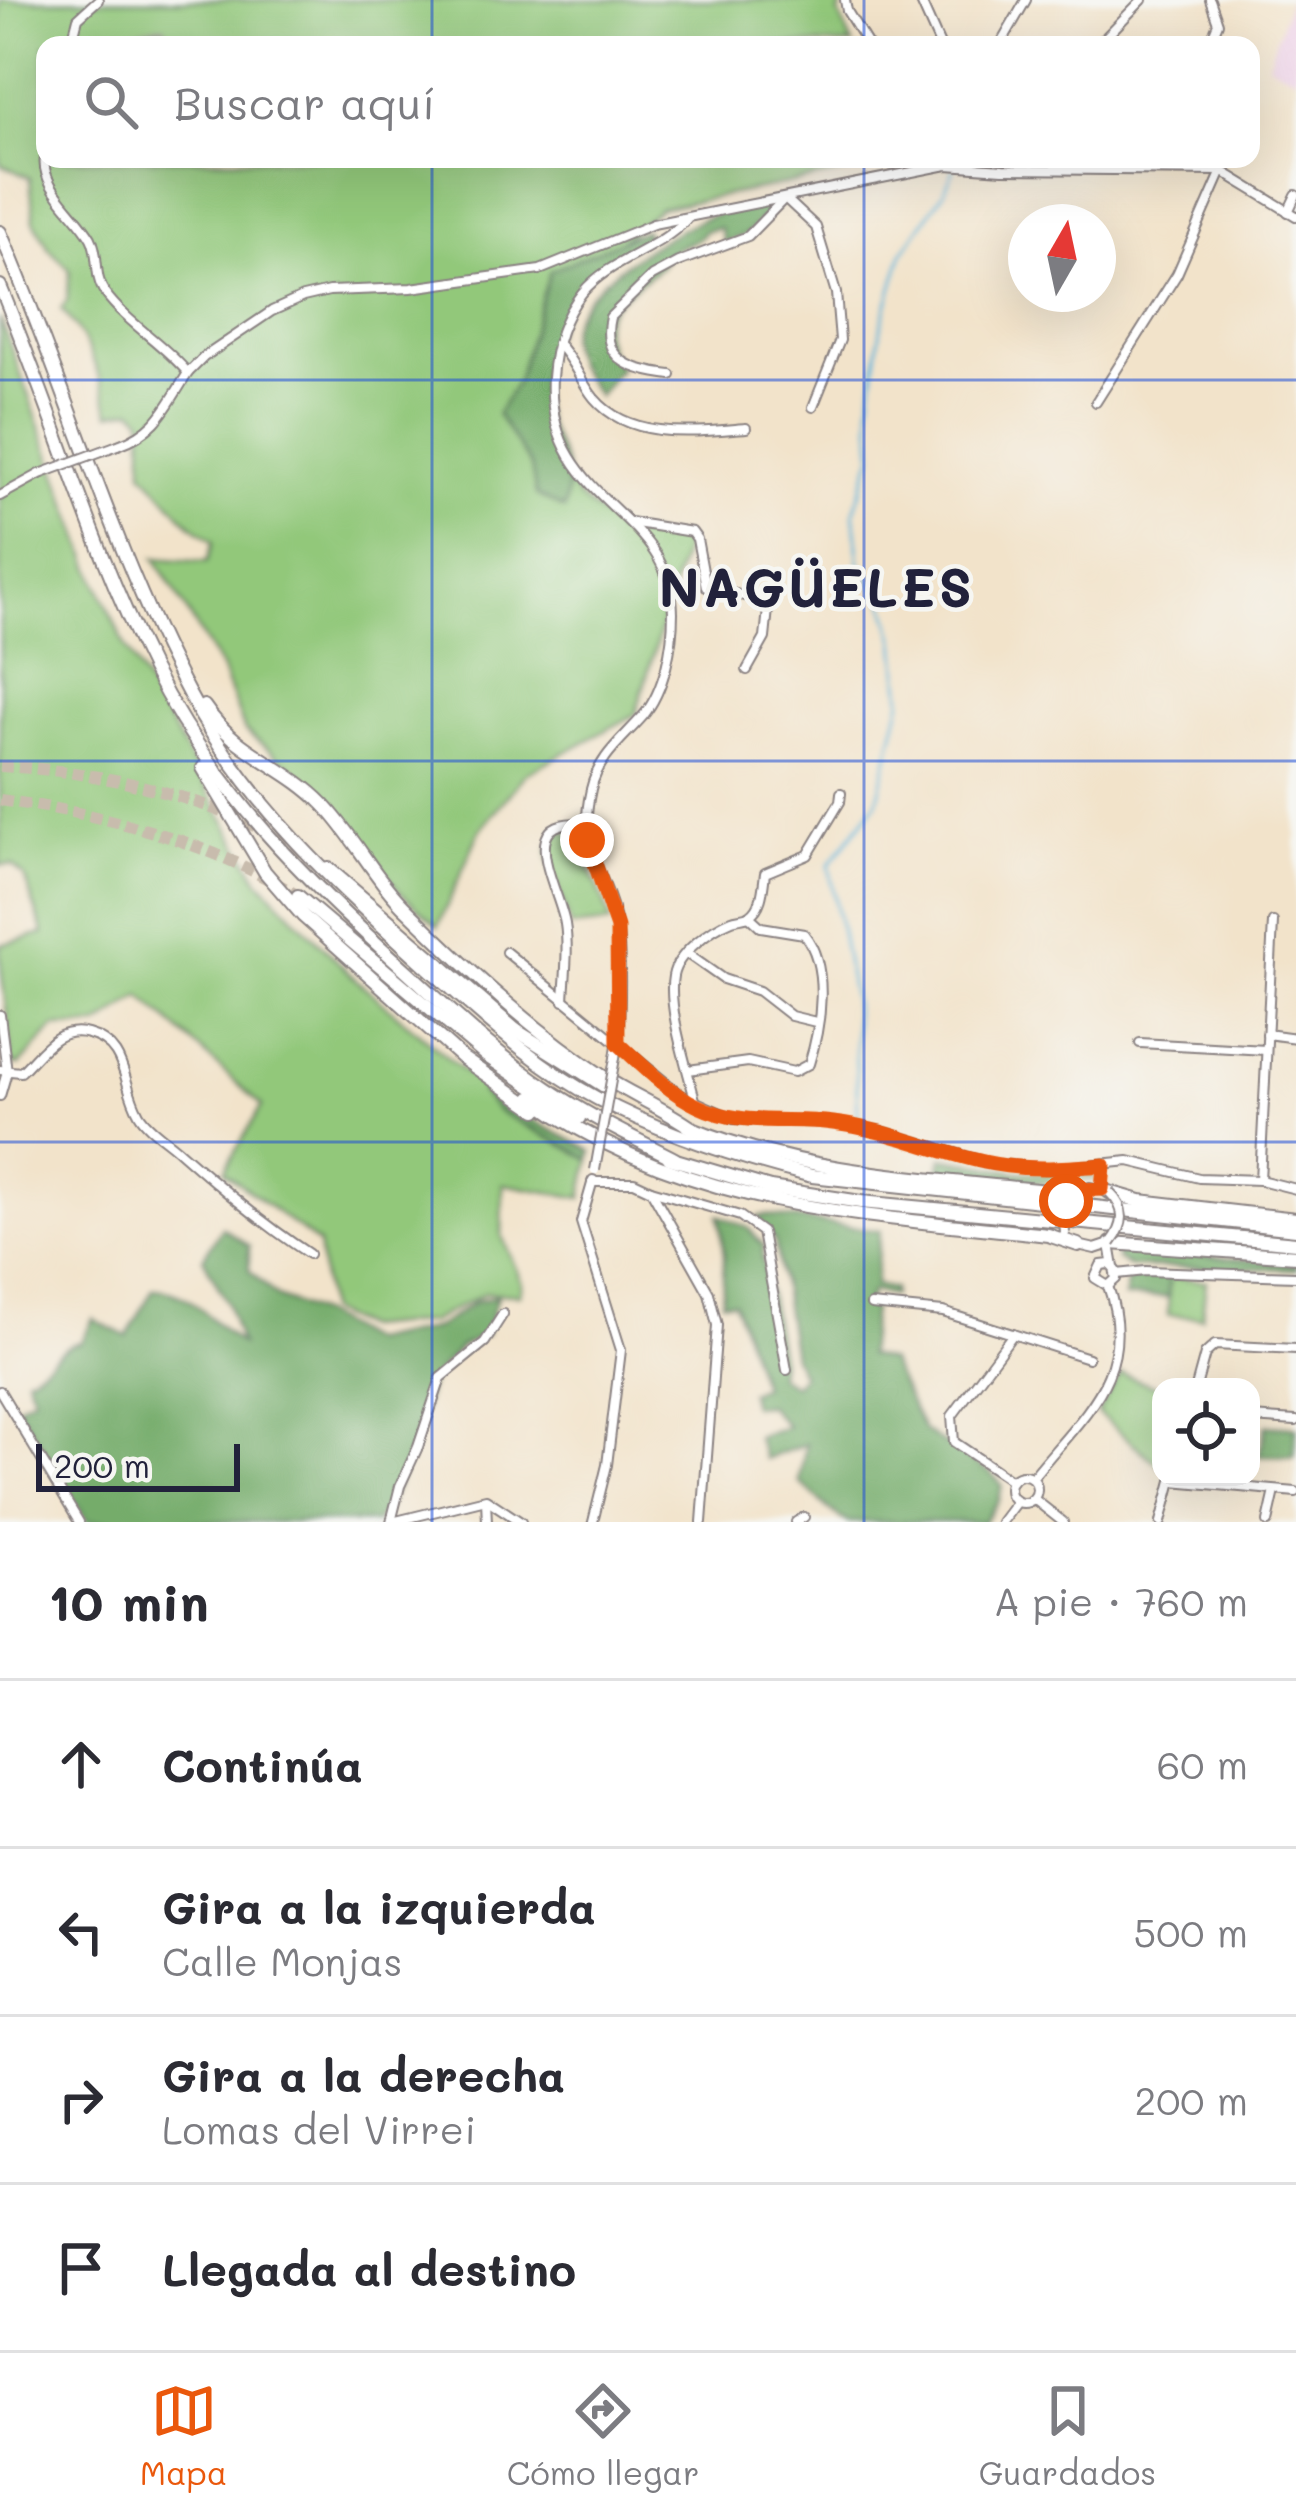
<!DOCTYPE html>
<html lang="es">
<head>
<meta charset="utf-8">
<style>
  body { margin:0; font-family:Mali,sans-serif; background:#f2f2f3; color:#2b2b33 }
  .controls { position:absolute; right:36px; bottom:36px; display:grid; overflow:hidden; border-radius:24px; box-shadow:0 12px 48px #0002 }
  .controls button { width:108px; height:108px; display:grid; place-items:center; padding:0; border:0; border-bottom:3px solid #e1e1e2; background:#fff; color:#2b2b33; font:60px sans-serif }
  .compass { position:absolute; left:1008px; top:204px; width:108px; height:108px; border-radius:50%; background:#fff; box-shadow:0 12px 48px #0002; rotate:9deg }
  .scale { position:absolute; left:36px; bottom:30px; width:204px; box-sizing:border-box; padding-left:12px; border:6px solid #22223b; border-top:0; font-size:33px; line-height:42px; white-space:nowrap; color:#22223b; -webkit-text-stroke:9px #f6f6f2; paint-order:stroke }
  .stop { position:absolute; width:36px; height:36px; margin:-27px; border:9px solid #ea580c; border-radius:50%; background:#fff }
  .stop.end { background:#ea580c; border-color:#fff; box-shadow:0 3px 12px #0008 }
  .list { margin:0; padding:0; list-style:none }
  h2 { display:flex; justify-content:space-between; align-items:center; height:156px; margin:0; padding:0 48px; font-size:51px }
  h2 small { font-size:39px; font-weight:400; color:#7c7c81 }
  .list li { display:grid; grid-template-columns:78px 1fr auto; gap:36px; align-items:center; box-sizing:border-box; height:168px; padding:0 48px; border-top:3px solid #e1e1e2 }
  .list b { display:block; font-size:45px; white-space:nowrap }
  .list p { margin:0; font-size:39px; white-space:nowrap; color:#7c7c81 }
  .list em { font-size:39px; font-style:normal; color:#7c7c81 }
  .icon { flex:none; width:66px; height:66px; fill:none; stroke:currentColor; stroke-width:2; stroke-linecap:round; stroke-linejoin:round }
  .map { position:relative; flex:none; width:1296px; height:1522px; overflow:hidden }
  .search { position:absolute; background:#fff; box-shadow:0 12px 48px #0002; left:36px; right:36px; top:36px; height:132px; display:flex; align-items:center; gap:30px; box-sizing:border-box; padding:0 42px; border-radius:24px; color:#7c7c81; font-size:45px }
  .sheet { height:828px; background:#fff }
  nav { display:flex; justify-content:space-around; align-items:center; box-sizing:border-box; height:168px; border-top:3px solid #e1e1e2; background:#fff; font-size:33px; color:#7c7c81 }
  nav a { display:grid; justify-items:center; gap:6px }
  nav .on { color:#ea580c }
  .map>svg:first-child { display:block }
</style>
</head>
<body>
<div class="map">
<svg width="1296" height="1522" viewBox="0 0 1296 1522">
  <rect width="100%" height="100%" fill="#f6f6f2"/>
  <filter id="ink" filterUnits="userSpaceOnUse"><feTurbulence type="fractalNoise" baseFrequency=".00833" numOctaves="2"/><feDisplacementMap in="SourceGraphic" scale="24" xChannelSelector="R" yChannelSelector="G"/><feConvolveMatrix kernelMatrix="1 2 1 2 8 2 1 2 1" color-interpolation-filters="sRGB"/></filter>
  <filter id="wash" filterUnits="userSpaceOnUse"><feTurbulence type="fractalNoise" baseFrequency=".004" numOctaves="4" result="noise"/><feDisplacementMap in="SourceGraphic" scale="48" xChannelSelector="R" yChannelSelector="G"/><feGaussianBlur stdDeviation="2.7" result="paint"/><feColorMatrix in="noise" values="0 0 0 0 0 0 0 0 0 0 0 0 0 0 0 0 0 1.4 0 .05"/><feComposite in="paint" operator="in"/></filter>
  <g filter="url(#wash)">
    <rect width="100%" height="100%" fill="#f2e3ca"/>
    <polygon fill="#eed0e8" points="1289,0 1296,0 1296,77 1268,64"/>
    <g fill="#92c87a" stroke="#5a755a" stroke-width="3">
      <path d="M0 0H843L839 14 853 45H45V159H876L875 167 659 208 554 297 529 394 578 497 618 529 686 541 636 714 525 774 480 830 438 926 400 892 346 819 315 786 245 731 221 668 155 558 207 562 213 542 184 518 143 471V418L133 409 110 413C101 378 87 335 61 309L67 301 70 270 49 248 34 221 30 178 0 164Z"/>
      <path d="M0 318 96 580 125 646 259 880 352 976 483 1088 481 1093 498 1111 590 1159 582 1198 503 1184 502 1236 522 1283 520 1294 485 1293 430 1322 363 1328 327 1311 318 1244 224 1171 262 1106 141 996 98 1026 55 1027 20 1065 11 1064C11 1022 0 986 0 945L44 934 24 876 12 865H0Z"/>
      <path d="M562 831 583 837C581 866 606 893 610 923L571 927 549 859V846Z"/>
      <polygon points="1169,1277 1206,1281 1202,1317 1168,1315"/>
      <polygon points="1121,1374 1161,1388 1161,1467 1097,1413"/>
    </g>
    <g fill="#75ac6a" stroke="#4c6752" stroke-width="3">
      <path d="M764 205 774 206 746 235 724 243 720 228 705 231C697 244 685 242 674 250 666 256 662 265 655 271 614 303 584 316 620 367L598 396C585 378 569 361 569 338 569 289 675 227 717 214 731 209 748 208 764 205Z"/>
      <path d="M645 230 647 237C630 250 607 258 592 273 562 304 531 367 543 411 555 457 576 457 564 509L536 495 531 466 497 414 517 381 550 271Z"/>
      <polygon points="483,1088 534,1121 592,1151 590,1159 498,1111 481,1093"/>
      <polygon points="942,1157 1016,1172 1085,1174 1095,1176 1095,1180 1060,1184 939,1172"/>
      <path d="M719 1215 748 1228 764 1246 762 1255 780 1357 778 1376 794 1385 802 1375 793 1357 775 1241 758 1217 766 1215 880 1231 875 1285 893 1289 892 1296 872 1291 866 1303 872 1309 867 1355 889 1361 924 1431 991 1473 1002 1485 999 1500 983 1522H849C828 1513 818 1497 799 1482L806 1444 765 1459 756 1437 787 1426 767 1405 752 1406 749 1392 762 1386 734 1302 722 1301 724 1256Z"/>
      <path d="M222 1227 249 1246V1270L277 1297 321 1314 369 1342 436 1328 475 1302 497 1296 486 1334 460 1347 433 1376 413 1445 388 1507 375 1522H87L17 1406 33 1396 26 1377C49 1367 57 1346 81 1342L93 1319 127 1336 153 1289C191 1288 211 1323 240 1344L227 1303 203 1258Z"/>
      <polygon points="1132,1250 1296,1264 1296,1269 1130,1267 1117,1259 1117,1251"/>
      <polygon points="1140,1277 1169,1277 1168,1297 1124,1297 1128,1280"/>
      <polygon points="1266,1425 1296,1427 1294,1457 1259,1456"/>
    </g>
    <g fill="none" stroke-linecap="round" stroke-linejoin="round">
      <polyline stroke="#5db5da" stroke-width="3" points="858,1117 854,1005 829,865 877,802 902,700 896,641 885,603 860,566 854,511 873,455 870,407 881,327 903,252 944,192 954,169"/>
      <polyline stroke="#8a8282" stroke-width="18" points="127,41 160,34 168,45"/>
    </g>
  </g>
  <g filter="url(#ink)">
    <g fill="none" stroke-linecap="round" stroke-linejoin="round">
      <g stroke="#c8bcad" stroke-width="12" stroke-dasharray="12 6" stroke-linecap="butt">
        <path d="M0 766C106 771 214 797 304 853"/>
        <path d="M0 800C107 815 205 839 298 896"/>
      </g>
      <g stroke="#8a8282" stroke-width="12">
        <g id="minor">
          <polyline points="845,0 847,11 868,45"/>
          <polyline points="920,0 940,45"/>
          <polyline points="71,45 78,18 98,0"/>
          <polyline points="1000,45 1026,0"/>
          <polyline points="1098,45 1142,0"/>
          <polyline points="1209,45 1218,23 1210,0"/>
          <path d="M45 157C40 187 77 213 91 238 100 255 93 276 105 293 127 323 163 343 188 373L204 357 272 311 303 297 329 291 411 288 540 270 653 224 947 165 1003 169 1222 171 1296 216"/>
          <polyline points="1288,212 1296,195"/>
          <path d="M557 343C573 358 580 381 594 398 630 441 696 432 746 428"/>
          <path d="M671 375C637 371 599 363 610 317L652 276 678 262 748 236 785 198 816 227 836 293 840 340 813 407"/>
          <polyline points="1096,402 1177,274 1222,171"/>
          <path d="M118 445C158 431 166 407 188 373"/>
          <polyline points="0,496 40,474"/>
          <polyline points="630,522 692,532 697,539 706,587 761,600 768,609 765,638 747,670"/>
          <polyline points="506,952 681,1095 734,1119 830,1122 881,1131 991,1164 1052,1169 1129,1161 1199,1178 1260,1180 1296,1189"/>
          <polyline points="686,953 723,979 759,991 791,1016 816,1022"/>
          <path d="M564 1001C565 976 569 948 565 924 559 888 512 815 586 824"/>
          <polyline points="0,1015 7,1072 0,1096"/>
          <polyline points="1267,1034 1296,1038"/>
          <polyline points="1140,1043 1266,1050"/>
          <path d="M615 1058C621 1026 623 943 614 912 600 859 577 852 591 789 599 756 622 740 643 716 665 690 673 645 673 612 671 508 545 503 552 378 554 347 563 317 582 293 610 259 658 250 686 220"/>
          <path d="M0 1070 21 1072C41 1053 57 1025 88 1034 129 1045 121 1083 139 1114 147 1128 167 1140 179 1151 221 1188 262 1223 309 1254"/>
          <path d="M688 1070 748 1062 794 1072 809 1064C821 1026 830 966 804 934L761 927 749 916"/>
          <path d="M696 1104C688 1070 667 1009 673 976 677 953 712 928 732 920 737 918 746 918 750 915 763 907 763 886 765 873L808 855 840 802 841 793"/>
          <polyline points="593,1180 581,1222 621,1350 607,1465 593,1522"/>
          <polyline points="1260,1180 1273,922"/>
          <polyline points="592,1182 634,1182 651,1190 709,1293 717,1325 702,1522"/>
          <polyline points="1102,1189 1104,1165"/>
          <polyline points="651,1190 740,1216 762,1232 787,1370"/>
          <polyline points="1080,1190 1090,1187 1109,1192"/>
          <polyline points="1110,1244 1116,1279 1108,1286 1095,1278 1101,1265 1110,1264 1116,1270"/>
          <polyline points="1078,1245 1095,1249 1110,1244"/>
          <polyline points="1117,1274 1146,1271 1296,1276"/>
          <polyline points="871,1305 943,1312 1088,1358"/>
          <polyline points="1196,1387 1205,1354 1215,1345 1296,1349"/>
          <polyline points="0,1391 79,1522"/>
          <polyline points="1251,1418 1296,1421"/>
          <circle cx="1023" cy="1489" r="14"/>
          <path d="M1032 1478C1083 1414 1139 1374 1108 1286"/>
          <polyline points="1012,1481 954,1442 952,1416 1013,1334"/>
          <polyline points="1172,1481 1296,1492"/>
          <polyline points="1034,1499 1063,1522"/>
          <polyline points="486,1500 487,1522"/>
          <polyline points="391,1522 400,1486 418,1447 441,1378 485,1342 503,1314"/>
          <polyline points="392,1522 486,1499 521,1522"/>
          <polyline points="796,1522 804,1517"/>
          <polyline points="1001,1522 1016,1502"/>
          <polyline points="1161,1522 1173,1477"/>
          <polyline points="1268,1522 1275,1491"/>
        </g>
      </g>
      <g stroke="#8a8282" stroke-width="16">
        <g id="highway">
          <path d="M0 232C66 384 111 547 189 694 248 806 341 889 433 972 485 1018 537 1067 598 1099 666 1135 738 1158 812 1176L1296 1229"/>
          <path d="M0 286C53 412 91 545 152 667 214 790 307 882 408 972 453 1013 497 1055 548 1089 588 1116 632 1137 675 1159"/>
          <path d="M204 706C236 754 285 765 323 804 355 837 375 880 409 912 469 971 535 1032 605 1078 634 1096 665 1109 693 1129"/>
          <polyline points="203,768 265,872 303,916 462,1058 537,1110"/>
          <polyline points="329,869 518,1032"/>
          <polyline points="298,896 485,1055 579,1118"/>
          <polyline points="514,1029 604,1086"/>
          <path d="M531 1098C686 1210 865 1215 1048 1235L1078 1245"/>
          <path d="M687 1126C802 1174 927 1179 1049 1191L1079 1190"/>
          <polyline points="669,1158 770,1188 861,1202 1296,1243"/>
          <polyline points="1109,1192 1140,1201 1296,1219"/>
          <polyline points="1111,1243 1296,1256"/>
        </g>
      </g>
      <use href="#minor" stroke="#fff" stroke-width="8"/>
      <use href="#highway" stroke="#fff" stroke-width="12"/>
      <g stroke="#8a8282" stroke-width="12" stroke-linecap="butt">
        <g id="minor-bridge">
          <polyline points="40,474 118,445"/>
          <polyline points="595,1170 615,1058"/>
          <path d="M1109 1192C1127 1209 1125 1225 1111 1243"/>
          <polyline points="1065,1233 1063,1209 1079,1190"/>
        </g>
      </g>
      <use href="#minor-bridge" stroke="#fff" stroke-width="8"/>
    </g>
  </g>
  <g fill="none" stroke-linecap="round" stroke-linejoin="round" filter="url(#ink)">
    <path stroke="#ea580c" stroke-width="15" d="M587 840 617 928 618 1043C642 1065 668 1092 698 1106 741 1127 788 1117 833 1123 886 1129 933 1151 984 1162 1024 1171 1064 1168 1104 1165L1102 1189 1078 1190 1066 1201"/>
  </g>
  <path fill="none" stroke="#1d4ed8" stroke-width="3" stroke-opacity="0.55" d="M432 0V45M864 0V45M432 159V1522M864 159V1522M0 380H1296M0 761H1296M0 1142H1296"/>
  <g text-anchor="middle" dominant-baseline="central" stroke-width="9" stroke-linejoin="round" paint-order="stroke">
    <g font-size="54" font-weight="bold" letter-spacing="3" fill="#22223b" stroke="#f6f6f2">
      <text x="817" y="585">NAGÜELES</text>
    </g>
  </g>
</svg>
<div class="controls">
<button><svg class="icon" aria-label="locate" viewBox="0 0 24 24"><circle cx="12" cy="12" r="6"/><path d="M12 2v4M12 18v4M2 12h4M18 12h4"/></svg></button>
</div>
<svg class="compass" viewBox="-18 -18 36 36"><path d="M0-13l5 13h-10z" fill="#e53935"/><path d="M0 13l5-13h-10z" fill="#7c7c81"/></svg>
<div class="scale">200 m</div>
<div class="stop" style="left:1066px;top:1201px"></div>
<div class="stop end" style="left:587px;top:840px"></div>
<div class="search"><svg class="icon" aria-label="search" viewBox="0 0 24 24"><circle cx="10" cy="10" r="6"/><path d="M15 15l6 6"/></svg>Buscar aquí</div>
</div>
<section class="sheet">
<h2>10 min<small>A pie · 760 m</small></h2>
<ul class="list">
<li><svg class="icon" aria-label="ahead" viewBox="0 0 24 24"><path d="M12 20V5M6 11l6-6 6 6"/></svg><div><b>Continúa</b></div><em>60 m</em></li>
<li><svg class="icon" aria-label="left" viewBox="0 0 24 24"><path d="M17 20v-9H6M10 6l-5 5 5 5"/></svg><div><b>Gira a la izquierda</b><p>Calle Monjas</p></div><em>500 m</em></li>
<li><svg class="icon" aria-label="right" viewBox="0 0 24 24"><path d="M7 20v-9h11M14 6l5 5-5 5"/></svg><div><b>Gira a la derecha</b><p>Lomas del Virrei</p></div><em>200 m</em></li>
<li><svg class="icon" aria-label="arrive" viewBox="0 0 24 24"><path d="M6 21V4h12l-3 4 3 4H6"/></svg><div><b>Llegada al destino</b></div></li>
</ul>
</section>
<nav>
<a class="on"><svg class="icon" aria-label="map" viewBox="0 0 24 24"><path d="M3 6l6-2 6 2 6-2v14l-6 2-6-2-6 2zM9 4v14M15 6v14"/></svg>Mapa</a>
<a><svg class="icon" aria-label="directions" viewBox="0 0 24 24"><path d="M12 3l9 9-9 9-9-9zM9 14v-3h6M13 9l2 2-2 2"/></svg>Cómo llegar</a>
<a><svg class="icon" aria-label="saved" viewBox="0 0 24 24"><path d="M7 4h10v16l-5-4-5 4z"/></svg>Guardados</a>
</nav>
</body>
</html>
